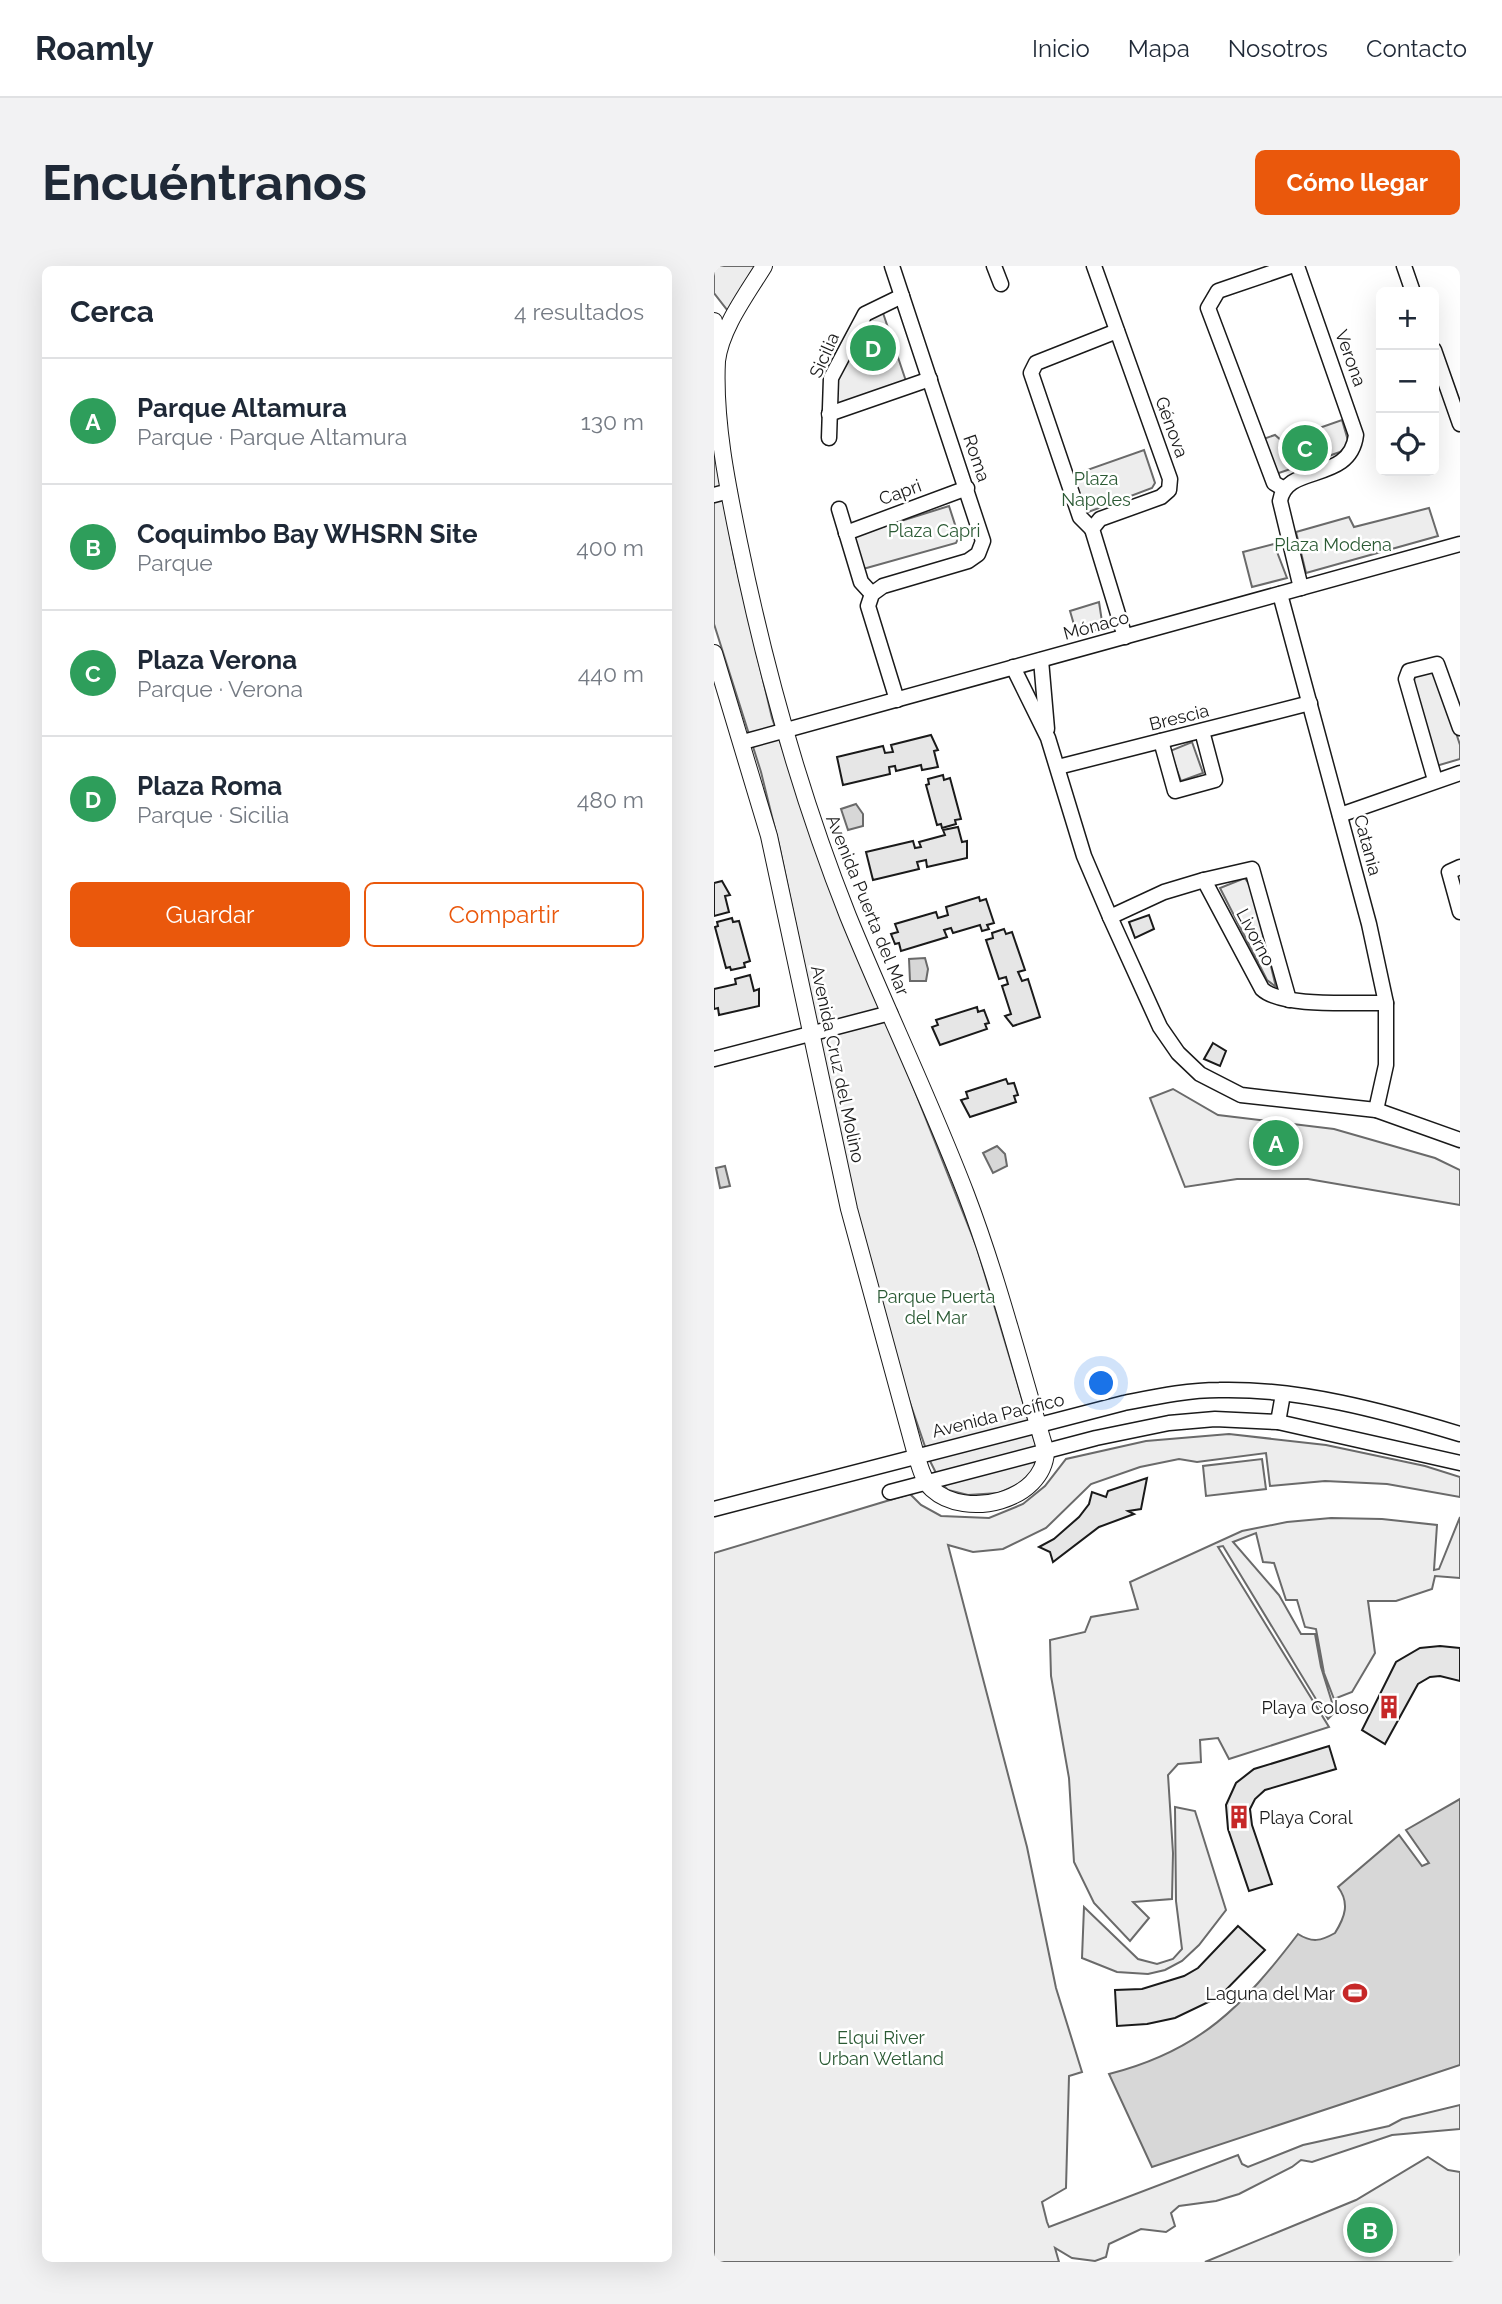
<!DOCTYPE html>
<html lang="es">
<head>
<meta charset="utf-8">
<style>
  body { margin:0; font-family:Raleway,sans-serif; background:#f2f2f3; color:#1f2937 }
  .controls { position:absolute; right:21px; top:21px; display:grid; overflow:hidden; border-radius:10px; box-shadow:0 7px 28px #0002 }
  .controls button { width:63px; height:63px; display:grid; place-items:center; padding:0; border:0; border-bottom:2px solid #e0e1e3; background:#fff; color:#1f2937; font:35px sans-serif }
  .you { position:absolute; left:388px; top:1118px; width:24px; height:24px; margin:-18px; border:5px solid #fff; border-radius:50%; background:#1a73e8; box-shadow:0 0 0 10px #1a73e833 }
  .badge { display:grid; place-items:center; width:46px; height:46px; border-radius:50%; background:#ea580c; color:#fff; font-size:23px; font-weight:700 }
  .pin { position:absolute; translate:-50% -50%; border:4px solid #fff; box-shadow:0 2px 7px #0006 }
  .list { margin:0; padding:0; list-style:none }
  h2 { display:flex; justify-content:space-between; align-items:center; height:91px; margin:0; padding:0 28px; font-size:30px }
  h2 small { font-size:23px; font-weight:400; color:#747a83 }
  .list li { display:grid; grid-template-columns:46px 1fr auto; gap:21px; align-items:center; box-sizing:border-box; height:126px; padding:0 28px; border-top:2px solid #e0e1e3 }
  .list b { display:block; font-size:26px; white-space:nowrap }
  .list p { margin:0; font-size:23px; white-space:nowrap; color:#747a83 }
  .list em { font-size:23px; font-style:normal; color:#747a83 }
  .actions { display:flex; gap:14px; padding:21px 28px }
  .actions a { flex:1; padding:16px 0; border:2px solid #ea580c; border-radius:10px; text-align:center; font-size:24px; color:#ea580c }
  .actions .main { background:#ea580c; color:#fff }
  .icon { flex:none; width:38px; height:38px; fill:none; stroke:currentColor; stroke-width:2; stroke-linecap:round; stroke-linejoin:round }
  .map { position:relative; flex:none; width:746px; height:1996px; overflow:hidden; border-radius:10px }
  header { display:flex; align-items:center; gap:42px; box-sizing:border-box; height:98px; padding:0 35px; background:#fff; border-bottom:2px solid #e0e1e3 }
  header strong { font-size:33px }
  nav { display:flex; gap:38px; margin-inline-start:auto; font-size:24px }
  .intro { display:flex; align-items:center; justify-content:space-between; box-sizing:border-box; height:168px; padding:0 42px }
  h1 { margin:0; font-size:49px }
  .button { padding:18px 32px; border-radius:10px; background:#ea580c; color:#fff; font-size:24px; font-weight:700 }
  main { display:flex; gap:42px; padding:0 42px }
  aside { flex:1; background:#fff; border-radius:10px; box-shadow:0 7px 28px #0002 }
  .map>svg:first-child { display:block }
</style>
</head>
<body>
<header>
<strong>Roamly</strong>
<nav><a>Inicio</a><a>Mapa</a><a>Nosotros</a><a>Contacto</a></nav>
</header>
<div class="intro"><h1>Encuéntranos</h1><a class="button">Cómo llegar</a></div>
<main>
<aside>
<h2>Cerca<small>4 resultados</small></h2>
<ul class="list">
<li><span class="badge" style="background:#2e9e5b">A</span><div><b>Parque Altamura</b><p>Parque · Parque Altamura</p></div><em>130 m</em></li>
<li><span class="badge" style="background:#2e9e5b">B</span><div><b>Coquimbo Bay WHSRN Site</b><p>Parque</p></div><em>400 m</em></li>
<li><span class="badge" style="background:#2e9e5b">C</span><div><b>Plaza Verona</b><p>Parque · Verona</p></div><em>440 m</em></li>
<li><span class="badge" style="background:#2e9e5b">D</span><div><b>Plaza Roma</b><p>Parque · Sicilia</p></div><em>480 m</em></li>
</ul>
<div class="actions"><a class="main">Guardar</a><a>Compartir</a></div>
</aside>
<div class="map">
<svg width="746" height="1996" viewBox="0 0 746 1996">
  <rect width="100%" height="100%" fill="#fff"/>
  <g fill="#ededed" stroke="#6a6a6a" stroke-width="2">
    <polygon points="0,0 45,0 14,45 0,27"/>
    <polygon points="169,47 193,118 118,143 120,114 153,51"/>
    <polygon points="628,154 635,178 626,186 562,208 549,173 561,169 568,175"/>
    <polygon points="0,181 20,291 58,452 126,650 187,790 263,982 323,1183 320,1204 307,1217 285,1227 254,1229 234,1224 227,1217 216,1195 170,1061 153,999 65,579 47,506 0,358"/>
    <polygon points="430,184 441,217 438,222 369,248 356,210"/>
    <polygon points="235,240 245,271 242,277 149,303 139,270"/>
    <polygon points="715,242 724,270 592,307 582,266 635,251 640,261"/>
    <polygon points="560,278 573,312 538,321 529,286"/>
    <polygon points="385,336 389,362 363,369 356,345"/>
    <polygon points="716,405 724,412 746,479 746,493 722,500 699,421 701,410"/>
    <polygon points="478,476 489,507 467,515 456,485"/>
    <polygon points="531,612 538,623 562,721 553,714 506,622"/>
    <polygon points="459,823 504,849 620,863 721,892 746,904 746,939 594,913 523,913 471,921 436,832"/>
    <polygon points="515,1168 612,1179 711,1200 746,1211 746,1231 673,1218 611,1215 556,1220 552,1187 483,1196 465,1193 426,1201 377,1218 332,1262 289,1283 259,1286 234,1279 313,1581 342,1722 368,1806 355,1810 352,1922 328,1936 333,1956 335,1961 524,1889 528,1898 534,1901 589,1879 675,1860 688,1853 746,1839 746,1863 678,1869 598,1896 587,1894 578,1901 525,1928 502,1935 465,1940 457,1947 461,1960 452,1966 427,1963 395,1978 392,1991 381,1995 358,1992 341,1982 345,1996 0,1996 0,1287 196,1228 207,1239 227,1250 275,1252 309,1238 331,1220 352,1193 432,1175"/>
    <polygon points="548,1193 552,1223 492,1230 489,1200"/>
    <polygon points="746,1251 746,1312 721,1310 718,1323 682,1335 654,1335 661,1387 638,1426 620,1433 610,1407 602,1363 591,1361 583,1334 572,1334 560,1297 549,1296 542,1267 519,1276 565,1329 587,1368 601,1368 607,1401 621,1446 614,1453 509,1280 504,1281 615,1461 515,1493 504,1472 486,1474 487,1496 464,1498 454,1509 459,1587 458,1633 419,1636 435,1652 416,1675 380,1637 360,1596 355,1512 337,1410 336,1374 371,1366 377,1351 424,1343 416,1316 528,1265 573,1256 617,1252 668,1253 723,1259 720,1304 725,1303"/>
    <polygon points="461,1541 481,1545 512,1644 485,1679 468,1695 451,1704 434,1708 403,1706 368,1692 370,1641 424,1693 443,1698 459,1693 468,1683 462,1635"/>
    <polygon points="714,1891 734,1904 746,1906 746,1996 491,1996 642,1934"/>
  </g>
  <g fill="#d7d7d7" stroke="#6a6a6a" stroke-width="2">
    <polygon points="142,538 149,548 149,560 134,564 127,543"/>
    <polygon points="211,692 214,703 212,715 196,715 195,693"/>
    <polygon points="283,880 291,888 293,900 279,907 269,887"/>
    <polygon points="11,900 16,920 6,922 2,902"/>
    <path d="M746 1533V1799L438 1901 395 1808C486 1785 529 1740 584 1668 598 1677 607 1675 621 1667 631 1651 636 1637 624 1621L685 1569 708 1600 715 1597 692 1564Z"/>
  </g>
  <g fill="#e6e6e6" stroke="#1a1a1a" stroke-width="2">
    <polygon points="217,469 224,484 220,485 224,501 208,504 207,499 182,505 181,500 175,501 176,508 129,519 123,491 169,480 171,487 179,486 177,479"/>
    <polygon points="229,509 230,514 236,512 247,553 241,554 242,558 228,562 227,558 223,559 212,519 215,518 214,513"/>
    <polygon points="244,561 248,576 253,575 253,592 213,601 212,594 203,596 205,603 159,614 152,586 199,575 201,582 207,581 205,576 231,569 229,564"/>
    <polygon points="8,615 16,629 11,630 15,646 0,650 0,617"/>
    <polygon points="265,631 266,635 272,633 280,657 273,659 275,663 268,665 266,659 239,667 237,662 230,664 233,671 187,685 185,677 181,678 177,668 184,666 181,658 222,646 224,652 234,649 232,641"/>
    <polygon points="435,649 440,663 421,672 415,656"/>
    <polygon points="18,652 19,656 25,655 36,695 30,697 31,701 17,704 16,701 12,702 1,661 4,660 3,656"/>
    <polygon points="290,663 292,668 298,666 311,704 304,706 308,715 314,713 326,751 299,760 291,750 297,748 288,720 294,718 292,711 285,713 272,674 279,672 278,667"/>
    <polygon points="36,709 40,725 45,723 45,740 5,749 4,742 0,743 0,723 22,718 21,713"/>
    <polygon points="263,741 264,746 270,744 275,757 271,758 273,763 226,779 218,761 224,759 222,754"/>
    <polygon points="499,777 512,785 506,800 490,793"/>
    <polygon points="292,813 294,818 300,817 304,829 300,830 302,836 256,851 247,834 254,832 252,826"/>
    <polygon points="433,1212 427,1243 414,1245 420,1248 385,1261 339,1296 336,1286 325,1281 340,1273 365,1251 375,1238 378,1226 392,1231 394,1225"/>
    <polygon points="726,1380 746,1382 746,1415 726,1410 716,1411 704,1418 671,1478 648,1464 682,1396 706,1382"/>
    <polygon points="615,1480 622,1503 551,1524 541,1533 536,1543 538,1559 558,1618 535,1625 514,1563 512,1539 522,1517 540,1503"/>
    <polygon points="524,1660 551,1684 505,1731 461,1752 433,1758 403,1760 401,1724 428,1723 470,1710 484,1702"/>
  </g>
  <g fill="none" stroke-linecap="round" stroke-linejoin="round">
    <g stroke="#1a1a1a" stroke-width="17">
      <g id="minor">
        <polyline points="178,0 269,275 264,288 254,295 169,320 158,328 154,340 183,434"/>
        <polyline points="280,0 287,18"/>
        <polyline points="380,0 456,213 455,224 447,231 386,253 378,263 411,371"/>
        <path d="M583 0 642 169C636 218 572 197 566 235L587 322"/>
        <polyline points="690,0 699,26"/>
        <polyline points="720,84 746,158"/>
        <polyline points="115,148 216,113"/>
        <polyline points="115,172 117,112 151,48 188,30"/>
        <polyline points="570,223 560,217 494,42 504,25 577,0"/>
        <polyline points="0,229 15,225"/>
        <polyline points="125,243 147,316 158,328"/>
        <polyline points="378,263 366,251 317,107 322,97 403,65"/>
        <polyline points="132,267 253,222"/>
        <polyline points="566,328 655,658 672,737 672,799 662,844"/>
        <polyline points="327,394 333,463"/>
        <polyline points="299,401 334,472 370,590 396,651 446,761 464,787 486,808 527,829 662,844 746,874"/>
        <polyline points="447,475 461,525 501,514 488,465"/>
        <polyline points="29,476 746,278"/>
        <polyline points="344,501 596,437"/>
        <polyline points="721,514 692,413 695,405 723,398 746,462"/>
        <polyline points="626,549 746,507"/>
        <polyline points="746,601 735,606 746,646"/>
        <polyline points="490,614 538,603 575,734"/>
        <path d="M396 651 450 626 490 614 548 723C568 742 642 736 672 737"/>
        <polyline points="0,793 176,747"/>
        <polyline points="564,1156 569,1128"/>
        <polyline points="176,1226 382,1172 455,1157 501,1153 564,1156 746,1197"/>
        <path d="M0 1243 410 1137C441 1131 473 1124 505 1124 585 1122 669 1145 746 1168"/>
      </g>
    </g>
    <g stroke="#1a1a1a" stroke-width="18">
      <g id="tertiary">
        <polyline points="0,55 4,84"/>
        <path d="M0 387 55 570 135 943 202 1189C206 1200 209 1215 218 1223 252 1254 329 1235 332 1186 306 1100 284 1012 252 928 216 834 172 743 134 650 86 529 51 403 25 276 13 218 0 154 3 95 7 62 33 28 50 0"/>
      </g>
    </g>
    <use href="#minor" stroke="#fff" stroke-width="14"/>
    <use href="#tertiary" stroke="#fff" stroke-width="16"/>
  </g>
  <defs>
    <g id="building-bare" transform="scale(1.89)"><path d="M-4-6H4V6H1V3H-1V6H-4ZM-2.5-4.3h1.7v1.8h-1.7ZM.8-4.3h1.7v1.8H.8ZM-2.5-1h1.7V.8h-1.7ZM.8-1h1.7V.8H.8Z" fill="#c62828" stroke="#fff" stroke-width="2.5" paint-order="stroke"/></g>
    <g id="stadium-bare" transform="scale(1.89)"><path d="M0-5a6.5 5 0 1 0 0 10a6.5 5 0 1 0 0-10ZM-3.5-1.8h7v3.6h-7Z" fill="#c62828" stroke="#fff" stroke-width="2.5" paint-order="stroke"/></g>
  </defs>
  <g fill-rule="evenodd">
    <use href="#building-bare" x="675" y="1441"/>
    <use href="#building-bare" x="525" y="1551"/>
    <use href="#stadium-bare" x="641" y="1727"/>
  </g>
  <g text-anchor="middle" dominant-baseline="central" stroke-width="5" stroke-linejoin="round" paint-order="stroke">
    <g font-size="18" fill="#1a1a1a" stroke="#fff">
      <text transform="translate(110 89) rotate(-66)">Sicilia</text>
      <text transform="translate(637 92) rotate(70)">Verona</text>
      <text transform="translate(458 161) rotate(70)">Génova</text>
      <text transform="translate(263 192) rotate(71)">Roma</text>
      <text transform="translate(186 226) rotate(-20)">Capri</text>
      <text transform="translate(382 359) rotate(-15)">Mónaco</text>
      <text transform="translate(465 451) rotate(-14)">Brescia</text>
      <text transform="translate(654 579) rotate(75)">Catania</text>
      <text transform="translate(154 639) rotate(68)">Avenida Puerta del Mar</text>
      <text transform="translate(542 671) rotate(62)">Livorno</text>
      <text transform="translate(124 798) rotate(78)">Avenida Cruz del Molino</text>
      <text transform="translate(284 1149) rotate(-14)">Avenida Pacífico</text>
    </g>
    <g font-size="18" fill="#2b5a34" stroke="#fff">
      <text x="382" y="212">Plaza<tspan x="382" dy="21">Napoles</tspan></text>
      <text x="220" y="264">Plaza Capri</text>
      <text x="619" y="278">Plaza Modena</text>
      <text x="222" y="1030">Parque Puerta<tspan x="222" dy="21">del Mar</tspan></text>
      <text x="167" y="1771">Elqui River<tspan x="167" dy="21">Urban Wetland</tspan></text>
    </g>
    <g font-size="18" fill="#1a1a1a" stroke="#fff" text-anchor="end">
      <text x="655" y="1441">Playa Coloso</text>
      <text x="545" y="1551" text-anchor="start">Playa Coral</text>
      <text x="621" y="1727">Laguna del Mar</text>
    </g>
  </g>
</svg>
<div class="controls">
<button>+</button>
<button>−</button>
<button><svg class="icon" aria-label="locate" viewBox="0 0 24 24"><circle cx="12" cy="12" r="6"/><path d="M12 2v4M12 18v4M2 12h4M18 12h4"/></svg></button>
</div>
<div class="you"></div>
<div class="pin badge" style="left:562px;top:877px;background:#2e9e5b">A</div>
<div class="pin badge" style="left:656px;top:1964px;background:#2e9e5b">B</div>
<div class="pin badge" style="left:591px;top:182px;background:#2e9e5b">C</div>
<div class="pin badge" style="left:159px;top:82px;background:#2e9e5b">D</div>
</div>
</main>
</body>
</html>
